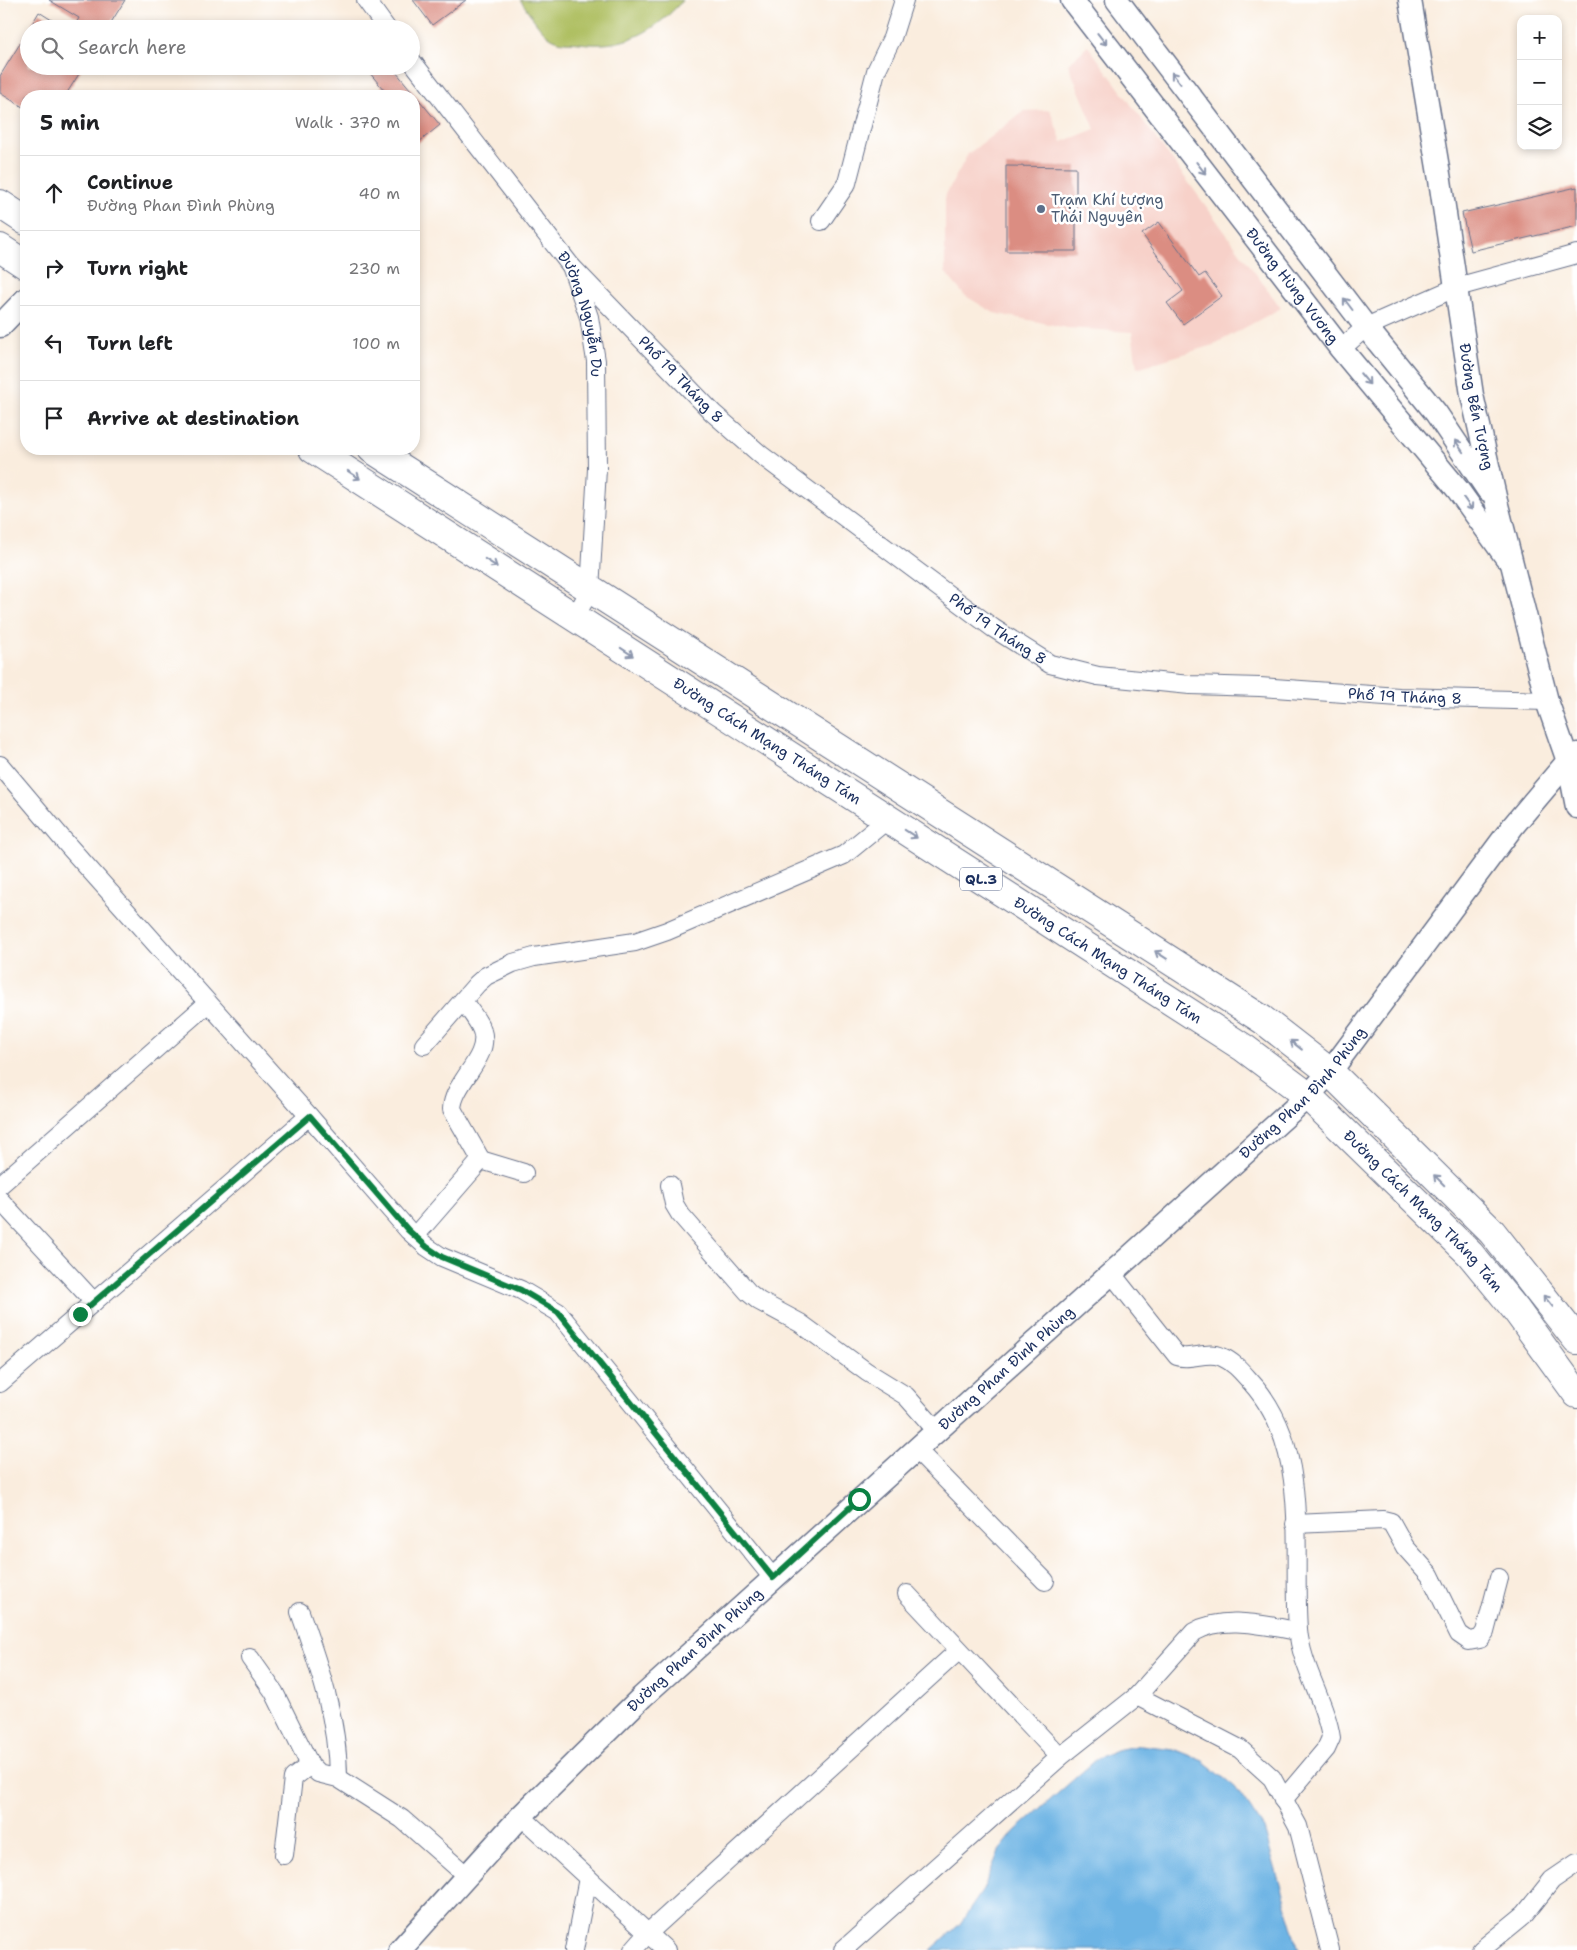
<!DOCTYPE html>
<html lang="en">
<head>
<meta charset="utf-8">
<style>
  body { margin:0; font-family:"Shantell Sans",sans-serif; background:#f2f2f2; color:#202124 }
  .controls { position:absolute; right:15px; top:15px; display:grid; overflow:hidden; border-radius:10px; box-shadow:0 2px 8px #0003 }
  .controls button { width:45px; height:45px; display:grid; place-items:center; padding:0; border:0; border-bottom:1px solid #e0e0e0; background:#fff; color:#202124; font:25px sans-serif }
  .stop { position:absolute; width:15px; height:15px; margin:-11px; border:4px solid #0b8043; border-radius:50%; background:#fff }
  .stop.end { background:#0b8043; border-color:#fff; box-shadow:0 1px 5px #0008 }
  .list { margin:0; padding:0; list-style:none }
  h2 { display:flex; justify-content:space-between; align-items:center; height:65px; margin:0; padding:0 20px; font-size:21px }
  h2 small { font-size:16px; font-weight:400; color:#757577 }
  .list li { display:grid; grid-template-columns:32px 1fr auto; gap:15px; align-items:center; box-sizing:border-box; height:75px; padding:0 20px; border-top:1px solid #e0e0e0 }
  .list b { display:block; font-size:19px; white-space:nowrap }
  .list p { margin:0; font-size:16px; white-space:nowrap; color:#757577 }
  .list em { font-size:16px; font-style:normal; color:#757577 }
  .icon { flex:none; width:28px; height:28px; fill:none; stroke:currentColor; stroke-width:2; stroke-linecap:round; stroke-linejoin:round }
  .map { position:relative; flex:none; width:1577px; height:1950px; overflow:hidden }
  .search { position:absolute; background:#fff; box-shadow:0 2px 8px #0003; left:20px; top:20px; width:400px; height:55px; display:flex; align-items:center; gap:12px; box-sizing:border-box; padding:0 18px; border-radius:28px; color:#757577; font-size:19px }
  .panel { position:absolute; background:#fff; box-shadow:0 2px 8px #0003; left:20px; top:90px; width:400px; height:365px; border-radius:20px }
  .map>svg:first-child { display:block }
</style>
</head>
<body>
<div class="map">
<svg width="1577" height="1950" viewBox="0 0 1577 1950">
  <rect width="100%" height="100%" fill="#fff"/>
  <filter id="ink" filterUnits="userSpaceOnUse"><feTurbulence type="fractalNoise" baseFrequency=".02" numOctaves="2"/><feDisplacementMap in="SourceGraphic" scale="10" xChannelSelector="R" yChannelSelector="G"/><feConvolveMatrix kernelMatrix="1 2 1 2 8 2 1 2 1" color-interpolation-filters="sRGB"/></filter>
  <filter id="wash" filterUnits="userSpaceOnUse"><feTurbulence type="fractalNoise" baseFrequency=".0096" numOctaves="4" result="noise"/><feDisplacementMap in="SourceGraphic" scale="20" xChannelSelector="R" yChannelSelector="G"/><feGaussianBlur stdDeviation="1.12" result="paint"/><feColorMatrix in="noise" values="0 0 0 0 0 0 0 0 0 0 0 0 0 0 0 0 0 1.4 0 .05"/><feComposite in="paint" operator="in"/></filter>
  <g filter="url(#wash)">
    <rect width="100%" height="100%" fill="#faedde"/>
    <polygon fill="#f7d1c9" points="1088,46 1281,308 1213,345 1137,368 1132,332 1068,328 994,313 964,295 945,272 945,196 968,154 1024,111 1050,110 1062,142 1095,129 1068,64"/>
    <path fill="#afbf62" stroke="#657760" d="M520 0H683C654 33 623 49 579 43 572 42 562 43 556 40 541 35 530 12 520 0Z"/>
    <polygon fill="#6db4e4" stroke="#4472a1" points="1141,1745 1173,1749 1203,1761 1235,1787 1264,1829 1299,1950 931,1950 960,1924 983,1890 999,1851 1015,1831 1098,1758 1116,1750"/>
    <g id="blocks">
      <g fill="#db8d82">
        <polygon points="49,0 125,0 107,29 73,29 79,18"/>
        <polygon points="413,0 466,0 432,25"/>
        <polygon points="39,12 66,29 29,29"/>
        <polygon points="29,29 29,66 84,66 65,96 26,96 26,109 0,93 0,76"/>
        <polygon points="375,66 391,66 440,125 414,146 414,96 389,96 369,72"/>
        <polygon points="1006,166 1076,167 1076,251 1006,251"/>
        <polygon points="1577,187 1577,226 1471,251 1462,213"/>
        <polygon points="1159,222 1199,277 1205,273 1222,296 1183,324 1167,303 1183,291 1142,234"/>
      </g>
    </g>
  </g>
  <g filter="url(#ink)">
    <use href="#blocks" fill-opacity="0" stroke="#69728b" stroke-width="1"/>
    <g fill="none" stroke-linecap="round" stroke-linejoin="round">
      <g stroke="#69728b" stroke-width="20">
        <g id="minor">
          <polyline points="366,0 387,29"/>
          <path id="s1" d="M411 60 571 266 589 317 596 361 597 469 590 590 575 617"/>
          <polyline points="821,221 847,183 876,71 892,38 904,0"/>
          <path id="s2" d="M571 266 713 413 761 455 993 628 1050 664 1098 676 1190 685 1260 687 1399 697 1547 701"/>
          <polyline points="1341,349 1366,327 1457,287 1577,254"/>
          <polyline points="0,765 65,842 309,1116 408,1230 427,1247 442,1257 521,1290 558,1312 773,1578"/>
          <polyline points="424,1045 477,984 486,976 513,963 534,957 635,942 667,931 844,855 888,819"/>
          <polyline points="481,1160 524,1173"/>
          <polyline points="0,1185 208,1003"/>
          <polyline points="670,1185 674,1204 680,1214 748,1292 759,1301 800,1323 867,1372 906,1396 937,1431"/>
          <polyline points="0,1200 94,1302"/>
          <path d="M415 1236 481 1160 452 1109C453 1082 491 1057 482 1031 479 1021 469 1010 463 1001"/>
          <path d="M1112 1274 1177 1356C1192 1361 1207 1350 1222 1357 1234 1362 1242 1372 1250 1381 1312 1448 1292 1546 1298 1629 1301 1667 1326 1702 1331 1738L1326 1749 1283 1800"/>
          <polyline points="0,1383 309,1116"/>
          <polyline points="916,1449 1045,1581"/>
          <polyline points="1295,1524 1383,1520 1391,1522 1405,1547 1430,1575 1459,1634 1469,1641 1480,1639 1485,1632 1499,1578"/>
          <polyline points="907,1594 1060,1757"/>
          <path d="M300 1612C319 1666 338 1720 338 1778"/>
          <polyline points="250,1658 274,1692 310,1765 318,1773 338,1778 402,1819 467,1876"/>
          <path d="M1137 1696 1194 1632C1224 1614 1266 1626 1298 1631"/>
          <polyline points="521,1816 666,1950"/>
          <polyline points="284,1855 293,1778 310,1765"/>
          <polyline points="574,1950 588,1878"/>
          <polyline points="633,1950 647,1934 958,1651"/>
          <polyline points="843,1950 1060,1757 1137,1696 1240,1749 1272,1778 1298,1826 1330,1950"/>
          <polyline points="1481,1950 1525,1914 1552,1880 1577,1863"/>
        </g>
      </g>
      <g stroke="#69728b" stroke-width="25">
        <g id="tertiary">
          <path id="s3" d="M1072 0 1341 349 1458 490 1506 557"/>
          <polyline points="1117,0 1366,327 1436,413 1488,490"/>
          <path id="s4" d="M1410 0 1440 180 1472 395 1496 501 1547 701 1568 761 1577 807"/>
          <polyline points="0,326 26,299"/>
          <path id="s5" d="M400 1950 521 1816 642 1697 1308 1096 1330 1072 1513 826 1568 761 1577 754"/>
        </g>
      </g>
      <g stroke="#69728b" stroke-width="30">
        <g id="trunk">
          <polyline points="0,204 26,221"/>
          <polyline points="0,248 26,265"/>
          <path id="s6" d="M313 449 1244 1048 1308 1096 1470 1254 1516 1310 1577 1394"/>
          <polyline points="372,449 1263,1020 1330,1072 1492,1232 1577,1340"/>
        </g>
      </g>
      <use href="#minor" stroke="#fff" stroke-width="18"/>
      <use href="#tertiary" stroke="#fff" stroke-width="22"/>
      <use href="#trunk" stroke="#fff" stroke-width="28"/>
    </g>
    <defs><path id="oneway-shaft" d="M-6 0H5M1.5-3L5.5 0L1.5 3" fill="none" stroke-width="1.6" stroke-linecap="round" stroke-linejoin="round" transform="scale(1.25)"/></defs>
    <g stroke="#8d97ae">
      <use href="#oneway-shaft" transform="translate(1102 39) rotate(52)"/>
      <use href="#oneway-shaft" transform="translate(1176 78) rotate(-127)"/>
      <use href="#oneway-shaft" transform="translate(1201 168) rotate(52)"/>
      <use href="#oneway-shaft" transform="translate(1348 304) rotate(-127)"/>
      <use href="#oneway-shaft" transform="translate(1365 379) rotate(50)"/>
      <use href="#oneway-shaft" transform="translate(1459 446) rotate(-124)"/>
      <use href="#oneway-shaft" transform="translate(354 475) rotate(33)"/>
      <use href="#oneway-shaft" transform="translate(1468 504) rotate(54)"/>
      <use href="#oneway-shaft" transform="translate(491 563) rotate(33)"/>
      <use href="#oneway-shaft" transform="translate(627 652) rotate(33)"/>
      <use href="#oneway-shaft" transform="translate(911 834) rotate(33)"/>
      <use href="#oneway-shaft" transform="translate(1161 955) rotate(-147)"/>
      <use href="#oneway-shaft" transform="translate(1296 1045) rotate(-142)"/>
      <use href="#oneway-shaft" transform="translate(1439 1180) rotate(-135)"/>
      <use href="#oneway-shaft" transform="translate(1548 1301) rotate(-129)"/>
    </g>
  </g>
  <g fill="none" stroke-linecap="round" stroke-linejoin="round" filter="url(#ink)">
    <polyline stroke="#0b8043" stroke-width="6" points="80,1314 310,1116 408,1230 427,1247 442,1257 521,1290 558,1312 773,1578 859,1499"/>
  </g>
  <circle fill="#5c6f8a" stroke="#fff" stroke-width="2" cx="1041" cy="209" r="5"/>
  <g text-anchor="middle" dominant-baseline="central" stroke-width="5" stroke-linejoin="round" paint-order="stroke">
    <rect fill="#fff" stroke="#5f6d8e" stroke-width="1" x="960" y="867.5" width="42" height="23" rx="4"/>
    <g font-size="14" font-weight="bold" fill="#1b2f5e">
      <text x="981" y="879">QL.3</text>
    </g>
    <g font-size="15" fill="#4e5e75" stroke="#fff" text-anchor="start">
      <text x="1051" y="200">Trạm Khí tượng<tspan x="1051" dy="17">Thái Nguyên</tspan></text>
    </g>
    <g font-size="15" fill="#1b2f5e" stroke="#fff">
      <text stroke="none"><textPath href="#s3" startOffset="361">Đường Hùng Vương</textPath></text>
      <text stroke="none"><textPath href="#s1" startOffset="310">Đường Nguyễn Du</textPath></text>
      <text stroke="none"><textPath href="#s2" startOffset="158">Phố 19 Tháng 8</textPath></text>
      <text stroke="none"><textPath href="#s4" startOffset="412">Đường Bến Tượng</textPath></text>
      <text stroke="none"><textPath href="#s2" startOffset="562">Phố 19 Tháng 8</textPath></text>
      <text stroke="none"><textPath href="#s2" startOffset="982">Phố 19 Tháng 8</textPath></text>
      <text stroke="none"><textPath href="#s6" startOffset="540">Đường Cách Mạng Tháng Tám</textPath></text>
      <text stroke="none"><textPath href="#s6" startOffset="945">Đường Cách Mạng Tháng Tám</textPath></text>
      <text stroke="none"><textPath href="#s5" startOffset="1246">Đường Phan Đình Phùng</textPath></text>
      <text stroke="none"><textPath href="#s6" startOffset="1350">Đường Cách Mạng Tháng Tám</textPath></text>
      <text stroke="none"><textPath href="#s5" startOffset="841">Đường Phan Đình Phùng</textPath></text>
      <text stroke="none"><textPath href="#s5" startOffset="421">Đường Phan Đình Phùng</textPath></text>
    </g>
  </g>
</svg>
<div class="controls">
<button>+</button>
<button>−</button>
<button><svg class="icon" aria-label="layers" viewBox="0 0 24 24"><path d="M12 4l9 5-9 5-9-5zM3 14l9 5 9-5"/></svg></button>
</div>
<div class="stop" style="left:859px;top:1499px"></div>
<div class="stop end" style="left:80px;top:1314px"></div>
<div class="search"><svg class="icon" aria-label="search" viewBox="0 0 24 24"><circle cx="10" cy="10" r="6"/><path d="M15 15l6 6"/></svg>Search here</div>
<section class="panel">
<h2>5 min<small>Walk · 370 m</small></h2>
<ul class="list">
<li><svg class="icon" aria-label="ahead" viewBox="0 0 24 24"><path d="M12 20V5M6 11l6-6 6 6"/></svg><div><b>Continue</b><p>Đường Phan Đình Phùng</p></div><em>40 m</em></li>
<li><svg class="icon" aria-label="right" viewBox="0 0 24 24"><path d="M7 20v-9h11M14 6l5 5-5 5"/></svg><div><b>Turn right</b></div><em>230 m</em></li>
<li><svg class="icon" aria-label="left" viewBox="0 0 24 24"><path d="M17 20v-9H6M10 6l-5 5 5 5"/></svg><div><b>Turn left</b></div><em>100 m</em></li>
<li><svg class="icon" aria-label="arrive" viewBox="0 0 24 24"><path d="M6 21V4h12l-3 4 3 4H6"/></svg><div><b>Arrive at destination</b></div></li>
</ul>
</section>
</div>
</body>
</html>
